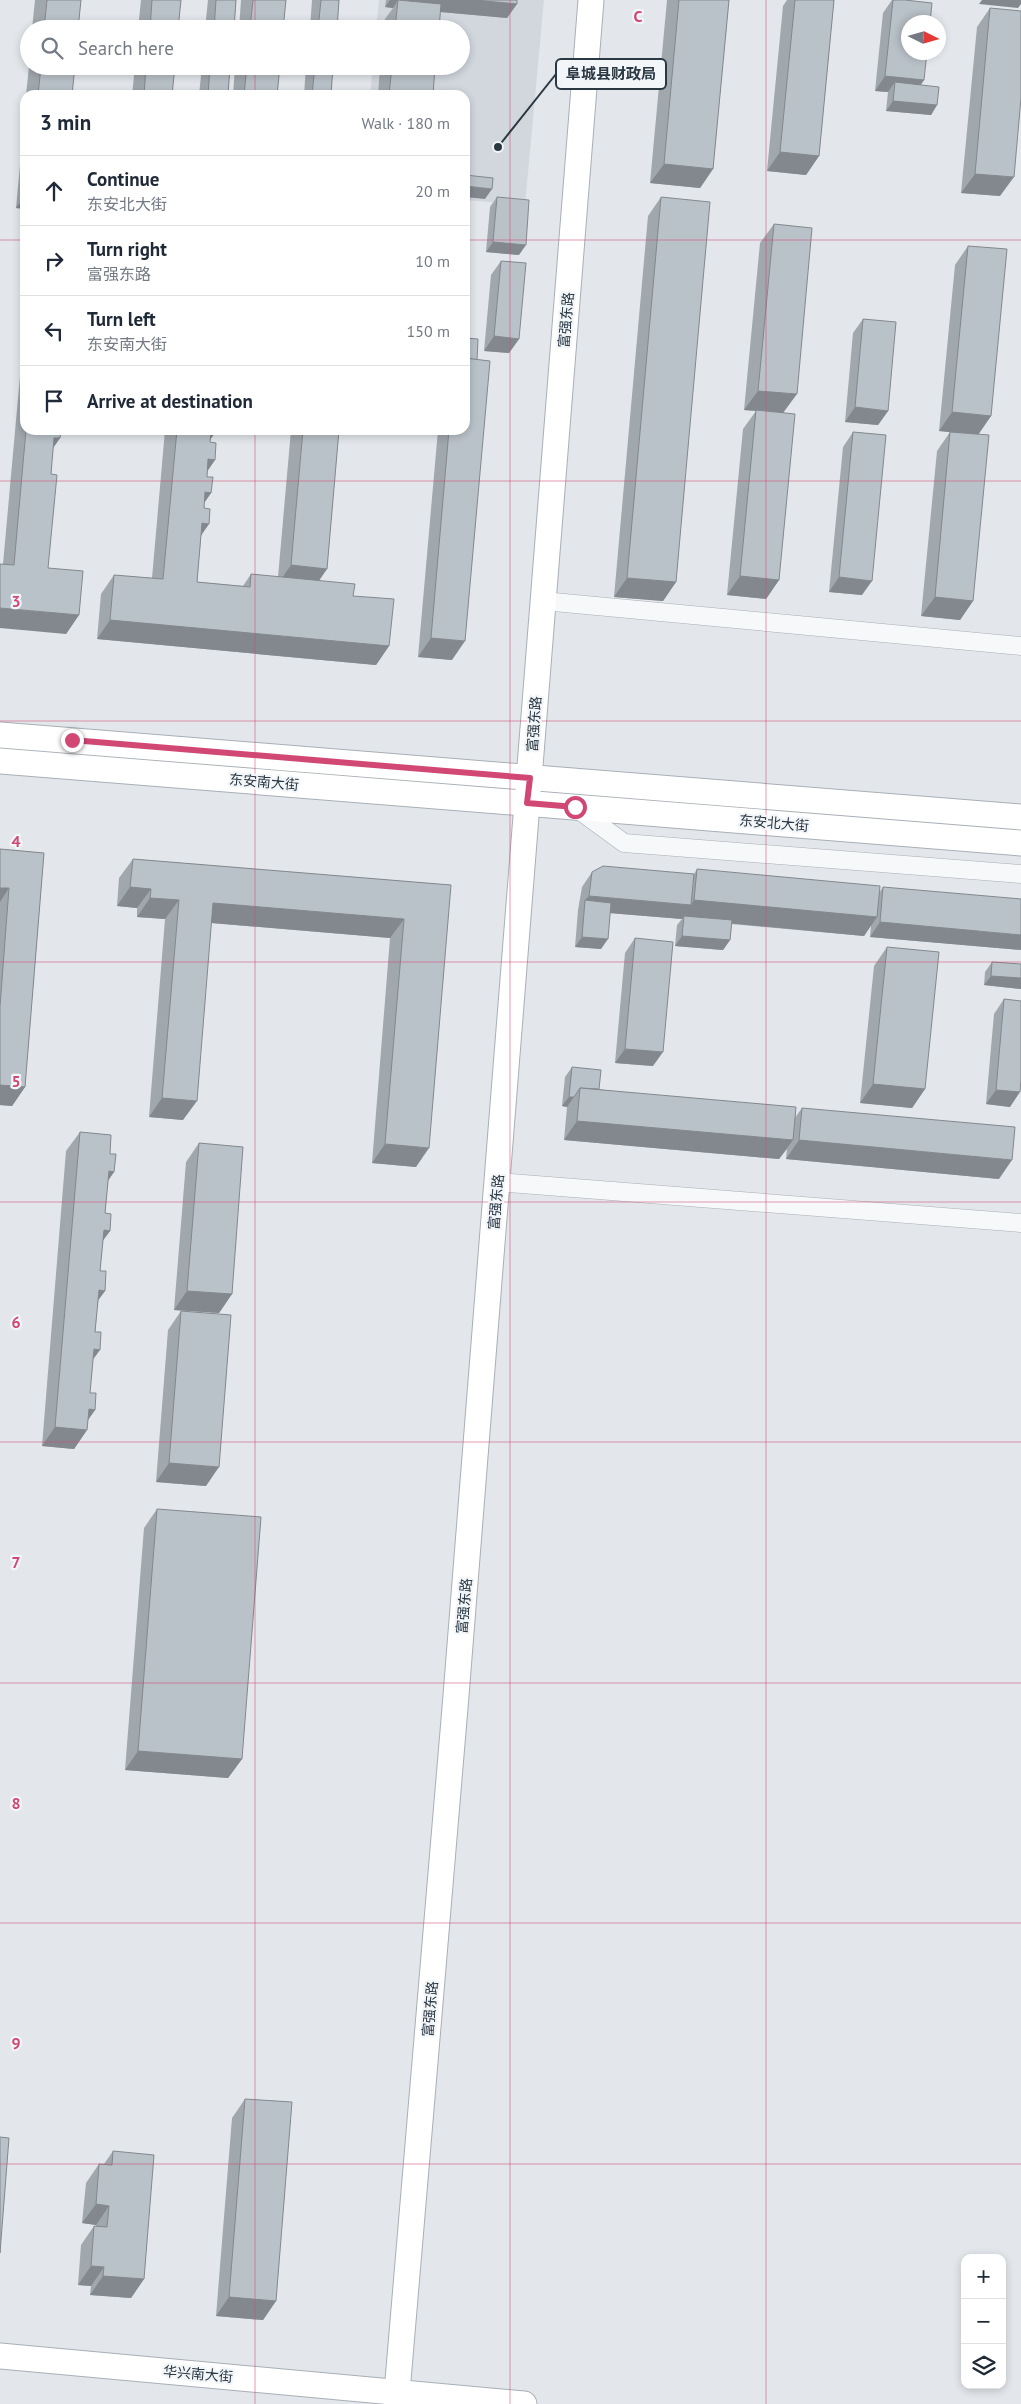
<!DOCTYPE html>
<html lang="en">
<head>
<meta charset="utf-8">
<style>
  body { margin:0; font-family:"PT Sans","Noto Sans SC",sans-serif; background:#f6f6f7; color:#1f2937 }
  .controls { position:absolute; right:15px; bottom:15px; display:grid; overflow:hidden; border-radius:10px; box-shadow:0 2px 8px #0003 }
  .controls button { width:45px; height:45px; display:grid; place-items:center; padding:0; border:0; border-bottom:1px solid #e0e1e3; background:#fff; color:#1f2937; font:25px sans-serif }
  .compass { position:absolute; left:901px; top:15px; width:45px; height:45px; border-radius:50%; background:#fff; box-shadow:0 2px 8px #0003; rotate:95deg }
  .stop { position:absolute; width:15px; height:15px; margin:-11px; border:4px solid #d04873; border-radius:50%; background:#fff }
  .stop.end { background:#d04873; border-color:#fff; box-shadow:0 1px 5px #0008 }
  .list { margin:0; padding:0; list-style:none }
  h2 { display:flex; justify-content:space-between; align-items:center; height:65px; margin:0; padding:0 20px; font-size:21px }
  h2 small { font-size:16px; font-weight:400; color:#747a83 }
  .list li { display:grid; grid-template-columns:32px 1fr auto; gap:15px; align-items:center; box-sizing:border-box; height:70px; padding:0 20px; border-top:1px solid #e0e1e3 }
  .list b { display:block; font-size:19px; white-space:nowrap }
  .list p { margin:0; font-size:16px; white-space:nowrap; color:#747a83 }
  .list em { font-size:16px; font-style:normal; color:#747a83 }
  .icon { flex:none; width:28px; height:28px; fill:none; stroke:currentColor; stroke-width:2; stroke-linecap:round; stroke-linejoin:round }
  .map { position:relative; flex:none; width:1021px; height:2404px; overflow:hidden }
  .search { position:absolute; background:#fff; box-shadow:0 2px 8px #0003; left:20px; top:20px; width:450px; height:55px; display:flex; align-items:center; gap:12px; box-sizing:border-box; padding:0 18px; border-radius:28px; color:#747a83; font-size:19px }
  .panel { position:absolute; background:#fff; box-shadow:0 2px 8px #0003; left:20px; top:90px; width:450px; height:345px; border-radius:15px }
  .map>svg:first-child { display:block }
</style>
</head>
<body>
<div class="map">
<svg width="1021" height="2404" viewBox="0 0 1021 2404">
  <rect width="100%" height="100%" fill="#e3e7eb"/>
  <polygon fill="#d1d7dd" points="379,0 544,0 525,205 465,200 465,95 370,95 373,66 461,66 461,29 376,29"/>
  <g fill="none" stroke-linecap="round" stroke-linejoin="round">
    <g stroke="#a8afb6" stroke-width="19">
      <g id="street">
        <polyline points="543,601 1021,646"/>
        <polyline points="576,808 624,843 1021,874"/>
        <polyline points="497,1182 1021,1223"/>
      </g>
    </g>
    <g stroke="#a8afb6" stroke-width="27">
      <g id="secondary">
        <polyline points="0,735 1021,817"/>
        <polyline points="0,761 1021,843"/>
        <polyline points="0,2356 524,2404"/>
        <polyline points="396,2404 455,1708 591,0"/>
      </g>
    </g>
    <use href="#street" stroke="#f6f8f9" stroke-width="18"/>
    <use href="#secondary" stroke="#fff" stroke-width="25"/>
  </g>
  <g fill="#a0a7ad">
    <polygon points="35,0 81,0 78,29 32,29"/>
    <polygon points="141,0 181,0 178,29 138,29"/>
    <polygon points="208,0 236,0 234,29 205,29"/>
    <polygon points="241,0 286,0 283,29 239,29"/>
    <polygon points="312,0 339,0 337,29 310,29"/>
    <polygon points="386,0 517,0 517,4 507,18 440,12 439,29 384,29 385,19 393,8 385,7"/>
    <polygon points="667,0 729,0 713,169 700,188 650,183"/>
    <polygon points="787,0 834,0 819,156 806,175 767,171 783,6"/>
    <polygon points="892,0 905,0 924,80 921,85 937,105 931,115 886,111 888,92 875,91 883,13"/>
    <polygon points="990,8 1000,196 961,193 977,27"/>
    <polygon points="29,66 75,66 72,95 26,95"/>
    <polygon points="135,66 175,66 172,95 132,95"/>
    <polygon points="202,66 230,66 228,95 199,95"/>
    <polygon points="235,66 280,66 277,95 233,95"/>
    <polygon points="306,66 333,66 331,95 304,95"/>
    <polygon points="380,66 435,66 433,95 378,95"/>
    <polygon points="25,112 25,209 16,208"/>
    <polygon points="497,197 519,255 486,252 490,207"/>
    <polygon points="661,197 676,582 663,601 614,597 648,216"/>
    <polygon points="774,224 784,413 779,580 766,599 727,595 743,429 756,411 744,410 760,243"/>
    <polygon points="968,246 991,416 978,434 973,601 960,620 921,616 937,451 950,432 939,431 955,265"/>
    <polygon points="501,261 519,339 509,353 484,351 491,275"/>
    <polygon points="863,319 888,411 878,425 845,422 853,333"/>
    <polygon points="25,359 25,430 61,430 60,438 53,448 51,474 48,568 79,615 66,634 3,564 21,365"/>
    <polygon points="165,430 217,430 210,440 210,442 215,460 207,471 207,477 211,493 204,503 197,582 243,586 251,574 278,577 291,430 339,430 327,569 319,580 353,596 389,646 376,665 97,639 101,594 114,575 152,578"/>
    <polygon points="438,430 465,430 452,660 418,657"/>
    <polygon points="853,432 862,595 829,592 843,447"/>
    <polygon points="0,849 44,853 25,1087 12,1106 0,1105"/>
    <polygon points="133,859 451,885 416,1167 372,1163 390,938 211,923 183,1120 149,1117 165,919 137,917 137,908 117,906 119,878"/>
    <polygon points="697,869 879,893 883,887 1021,950 870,937 871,925 864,936 731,924 730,940 723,950 675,946 677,925 682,919 610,913 601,949 575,947 578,910 582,887 592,872 694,874"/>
    <polygon points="635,938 653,1066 615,1063 625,953"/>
    <polygon points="887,947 925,1089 912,1108 860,1103 874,966"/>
    <polygon points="992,962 1021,964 1021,989 984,985 985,972"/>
    <polygon points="1004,999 1010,1107 986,1104 994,1014"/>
    <polygon points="572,1067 599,1089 794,1119 802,1108 999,1179 786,1159 787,1149 779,1159 564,1140 567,1107 562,1106 565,1077"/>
    <polygon points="80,1132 110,1154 114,1172 108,1181 105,1213 110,1231 103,1240 100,1271 105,1291 98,1300 90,1393 95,1410 88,1419 87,1430 74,1449 42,1446 66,1151"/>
    <polygon points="199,1143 232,1294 219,1313 174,1310 186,1162"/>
    <polygon points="181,1311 206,1486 156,1482 168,1330"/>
    <polygon points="157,1509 242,1759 228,1778 125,1770 144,1528"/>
    <polygon points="245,2099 276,2301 263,2320 216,2316 232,2118"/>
    <polygon points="113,2151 144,2279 131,2298 90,2295 91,2286 78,2285 81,2245 94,2226 96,2226 96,2225 82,2223 86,2183 99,2164 104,2164"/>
  </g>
  <g fill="#82888d">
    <polygon points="390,0 475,0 517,4 507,18 397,8 398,0 393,8 385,7"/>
    <polygon points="982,0 1021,0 1021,4 1018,8 979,4"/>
    <polygon points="885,76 924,80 914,94 895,82 888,92 875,91"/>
    <polygon points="893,101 937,105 931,115 886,111"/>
    <polygon points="780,152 819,156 806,175 767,171"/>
    <polygon points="664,164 713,169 700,188 650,183"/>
    <polygon points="975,174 1014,177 1000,196 961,193"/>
    <polygon points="465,186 492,189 485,199 465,197"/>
    <polygon points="25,196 25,209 16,208"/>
    <polygon points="493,242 526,245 519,255 486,252"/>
    <polygon points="494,336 519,339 509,353 484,351"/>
    <polygon points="758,391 797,394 783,413 744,410"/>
    <polygon points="855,407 888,411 878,425 845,422"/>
    <polygon points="952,412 991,416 978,435 939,431"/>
    <polygon points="210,430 217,430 204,448"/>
    <polygon points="54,438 60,438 47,457"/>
    <polygon points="208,459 215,460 202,479"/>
    <polygon points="205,492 211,493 198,512"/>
    <polygon points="202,523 209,524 196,543"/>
    <polygon points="291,565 327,569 314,588 278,584"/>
    <polygon points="740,576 779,580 766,599 727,595"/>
    <polygon points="839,577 872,581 862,595 829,592"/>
    <polygon points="627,578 676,582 663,601 614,597"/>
    <polygon points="935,597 973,601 960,620 921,616"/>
    <polygon points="0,608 79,615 66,634 0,628"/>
    <polygon points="110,620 389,646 376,665 97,639"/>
    <polygon points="431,638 465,641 452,660 418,657"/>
    <polygon points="130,887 151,889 137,908 117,906"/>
    <polygon points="0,888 9,888 0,902"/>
    <polygon points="589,896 691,905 694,900 877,917 864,936 684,919 684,916 682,919 584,911 585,900"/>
    <polygon points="150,898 179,900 165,919 137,917"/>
    <polygon points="213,903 404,919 390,938 200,922"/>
    <polygon points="880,922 1021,935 1021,950 870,937"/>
    <polygon points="682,936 730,940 723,950 675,946"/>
    <polygon points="582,937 608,939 601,949 575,947"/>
    <polygon points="991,976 1021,978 1021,989 984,985"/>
    <polygon points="625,1049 663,1052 653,1066 615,1063"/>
    <polygon points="873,1084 925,1089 912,1108 860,1103"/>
    <polygon points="0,1085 25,1087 12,1106 0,1105"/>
    <polygon points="996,1090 1020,1092 1010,1107 986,1104"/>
    <polygon points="569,1097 574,1097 567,1107 562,1106"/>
    <polygon points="162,1098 197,1101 183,1120 149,1117"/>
    <polygon points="577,1121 793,1140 779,1159 564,1140"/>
    <polygon points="799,1140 1012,1160 999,1179 786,1159"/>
    <polygon points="385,1144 429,1148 416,1167 372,1163"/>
    <polygon points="109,1171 114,1172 101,1190"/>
    <polygon points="104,1230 110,1231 96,1250"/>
    <polygon points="99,1290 105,1291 91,1310"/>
    <polygon points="187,1291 232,1294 219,1313 174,1310"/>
    <polygon points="94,1349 100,1350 86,1369"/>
    <polygon points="89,1409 95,1410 82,1429"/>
    <polygon points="55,1427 87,1430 74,1449 42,1446"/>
    <polygon points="169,1463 219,1467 206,1486 156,1482"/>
    <polygon points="138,1751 242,1759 228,1778 125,1770"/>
    <polygon points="96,2204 109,2206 96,2225 82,2223"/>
    <polygon points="91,2266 104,2267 91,2286 78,2285"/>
    <polygon points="103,2276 144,2279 131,2298 90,2295"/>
    <polygon points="229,2297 276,2301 263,2320 216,2316"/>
  </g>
  <g fill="#bac2c9" stroke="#82888d">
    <polygon points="47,0 81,0 78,29 44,29"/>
    <polygon points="152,0 181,0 178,29 150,29"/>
    <polygon points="216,0 236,0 234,29 214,29"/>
    <polygon points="253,0 286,0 283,29 250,29"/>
    <polygon points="321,0 339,0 337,29 318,29"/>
    <polygon points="398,0 441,4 439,29 395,29"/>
    <polygon points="475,0 517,0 517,4"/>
    <polygon points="679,0 729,0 713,169 664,164"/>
    <polygon points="795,0 834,0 819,156 780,152"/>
    <polygon points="893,0 905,0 932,3 930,22 908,22 908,52 927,52 924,80 885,76"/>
    <polygon points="990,8 1021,11 1021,98 1014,177 975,174"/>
    <polygon points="41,66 75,66 72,95 38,95"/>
    <polygon points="146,66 175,66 172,95 144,95"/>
    <polygon points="210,66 230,66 228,95 208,95"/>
    <polygon points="247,66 280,66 277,95 244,95"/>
    <polygon points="315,66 333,66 331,95 312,95"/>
    <polygon points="392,66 435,66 433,95 389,95"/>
    <polygon points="895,82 939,87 937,105 893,101"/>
    <polygon points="465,175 493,178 492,189 465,186"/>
    <polygon points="465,196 470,196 466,237 465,237"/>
    <polygon points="497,197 529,200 526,245 493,242"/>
    <polygon points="661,197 710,202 676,582 627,578"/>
    <polygon points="774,224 812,228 797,394 758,391"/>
    <polygon points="968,246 1007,249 991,416 952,412"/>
    <polygon points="501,261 526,263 519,339 494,336"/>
    <polygon points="863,319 896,322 888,411 855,407"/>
    <polygon points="465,338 478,339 477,360 465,358"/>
    <polygon points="465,358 490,361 465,641 431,638 449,430 465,430"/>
    <polygon points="756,410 795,414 779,580 740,576"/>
    <polygon points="26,430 61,430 60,438 54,438 51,474 57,475 48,568 83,571 79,615 0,608 0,564 14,565"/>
    <polygon points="177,430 211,430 210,442 216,443 215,460 208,459 207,477 213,477 211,493 205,492 204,508 210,509 209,524 202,523 197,582 250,587 251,574 355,584 353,596 394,599 389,646 110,620 114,575 163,579"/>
    <polygon points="303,430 339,430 327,569 291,565"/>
    <polygon points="853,432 886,435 872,581 839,577"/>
    <polygon points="950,432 989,435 973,601 935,597"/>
    <polygon points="0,849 44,853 25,1087 0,1085 0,1006 9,888 0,888"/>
    <polygon points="133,859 451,885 429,1148 385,1144 404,919 213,903 197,1101 162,1098 179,900 150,898 151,889 130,887"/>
    <polygon points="603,866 694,874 691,905 589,896 592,872"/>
    <polygon points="697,869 880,886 877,917 694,900"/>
    <polygon points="883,887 1021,899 1021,935 880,922"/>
    <polygon points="585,900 611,903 608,939 582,937"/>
    <polygon points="684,916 732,920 730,940 682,936"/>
    <polygon points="635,938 673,942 663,1052 625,1049"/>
    <polygon points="887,947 939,952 925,1089 873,1084"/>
    <polygon points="992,962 1021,964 1021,978 991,976"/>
    <polygon points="1004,999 1021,1001 1021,1079 1020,1092 996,1090"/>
    <polygon points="572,1067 601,1070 599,1089 580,1088 574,1097 569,1097"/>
    <polygon points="580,1088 796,1107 793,1140 577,1121"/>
    <polygon points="802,1108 1015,1127 1012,1160 799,1140"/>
    <polygon points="80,1132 111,1135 110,1154 116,1154 114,1172 109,1171 105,1213 111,1214 110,1231 104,1230 100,1271 106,1271 105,1291 99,1290 95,1332 101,1332 100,1350 94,1349 90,1393 96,1393 95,1410 89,1409 87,1430 55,1427"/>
    <polygon points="199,1143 243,1147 232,1294 187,1291"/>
    <polygon points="181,1311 231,1315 219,1467 169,1463"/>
    <polygon points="157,1509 261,1517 242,1759 138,1751"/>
    <polygon points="245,2099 292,2102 276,2301 229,2297"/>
    <polygon points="0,2137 9,2138 0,2253"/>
    <polygon points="113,2151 154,2155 144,2279 103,2276 104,2267 91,2266 94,2226 107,2227 109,2206 96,2204 99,2164 112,2165"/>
  </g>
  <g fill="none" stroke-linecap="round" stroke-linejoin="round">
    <polyline stroke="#d04873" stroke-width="6" points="72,740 530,778 527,803 575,807"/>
  </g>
  <path fill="none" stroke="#d04873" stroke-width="1" stroke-opacity="0.55" d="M255 0V29M510 0V2404M766 0V2404M255 66V95M0 240H25M465 240H1021M255 430V2404M0 481H1021M0 721H1021M0 962H1021M0 1202H1021M0 1442H1021M0 1683H1021M0 1923H1021M0 2164H1021"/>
  <g text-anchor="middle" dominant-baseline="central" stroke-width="4.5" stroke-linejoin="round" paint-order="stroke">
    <g font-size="14" fill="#2a3844" stroke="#f3f6f8">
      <text transform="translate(566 320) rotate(-85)">富强东路</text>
      <text transform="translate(534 724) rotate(-86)">富强东路</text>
      <text transform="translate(264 782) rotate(5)">东安南大街</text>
      <text transform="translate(774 823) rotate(5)">东安北大街</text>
      <text transform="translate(496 1202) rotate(-85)">富强东路</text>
      <text transform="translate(464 1606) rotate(-85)">富强东路</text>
      <text transform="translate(430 2009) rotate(-85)">富强东路</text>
      <text transform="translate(198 2374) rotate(5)">华兴南大街</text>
    </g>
  </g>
  <g font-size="16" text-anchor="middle" font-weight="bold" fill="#d04873" stroke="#f3f6f8" stroke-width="4.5" stroke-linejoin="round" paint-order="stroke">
    <text x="638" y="22">C</text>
    <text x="16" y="607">3</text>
    <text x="16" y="847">4</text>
    <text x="16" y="1087">5</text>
    <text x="16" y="1328">6</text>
    <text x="16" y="1568">7</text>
    <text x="16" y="1809">8</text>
    <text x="16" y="2049">9</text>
  </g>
  <path fill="none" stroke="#2a3844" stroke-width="2" d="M498 147L556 74"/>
  <circle fill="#2a3844" stroke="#f3f6f8" stroke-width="2" cx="498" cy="147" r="5"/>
  <rect fill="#f3f6f8" stroke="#2a3844" stroke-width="2" x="556" y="59" width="110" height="30" rx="5"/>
  <g font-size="15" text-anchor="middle" font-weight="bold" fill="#2a3844">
    <text x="611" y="79">阜城县财政局</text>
  </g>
</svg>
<div class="controls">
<button>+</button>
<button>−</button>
<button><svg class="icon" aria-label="layers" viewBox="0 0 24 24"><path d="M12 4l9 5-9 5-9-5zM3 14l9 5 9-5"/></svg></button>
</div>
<svg class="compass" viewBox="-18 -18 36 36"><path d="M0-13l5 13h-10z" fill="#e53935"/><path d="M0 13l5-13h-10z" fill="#747a83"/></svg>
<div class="stop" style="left:575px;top:807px"></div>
<div class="stop end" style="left:72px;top:740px"></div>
<div class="search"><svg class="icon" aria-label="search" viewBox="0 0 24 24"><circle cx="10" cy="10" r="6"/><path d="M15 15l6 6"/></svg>Search here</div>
<section class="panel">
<h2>3 min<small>Walk · 180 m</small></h2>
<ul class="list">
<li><svg class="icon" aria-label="ahead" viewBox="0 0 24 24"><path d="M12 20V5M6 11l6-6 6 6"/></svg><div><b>Continue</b><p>东安北大街</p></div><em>20 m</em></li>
<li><svg class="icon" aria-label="right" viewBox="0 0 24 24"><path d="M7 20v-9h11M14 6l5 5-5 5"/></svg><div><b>Turn right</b><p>富强东路</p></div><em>10 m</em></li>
<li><svg class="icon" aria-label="left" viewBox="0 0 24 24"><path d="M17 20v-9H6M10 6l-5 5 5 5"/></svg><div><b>Turn left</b><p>东安南大街</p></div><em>150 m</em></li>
<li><svg class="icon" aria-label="arrive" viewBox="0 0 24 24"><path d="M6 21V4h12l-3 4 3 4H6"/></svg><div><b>Arrive at destination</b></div></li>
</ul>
</section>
</div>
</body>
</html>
